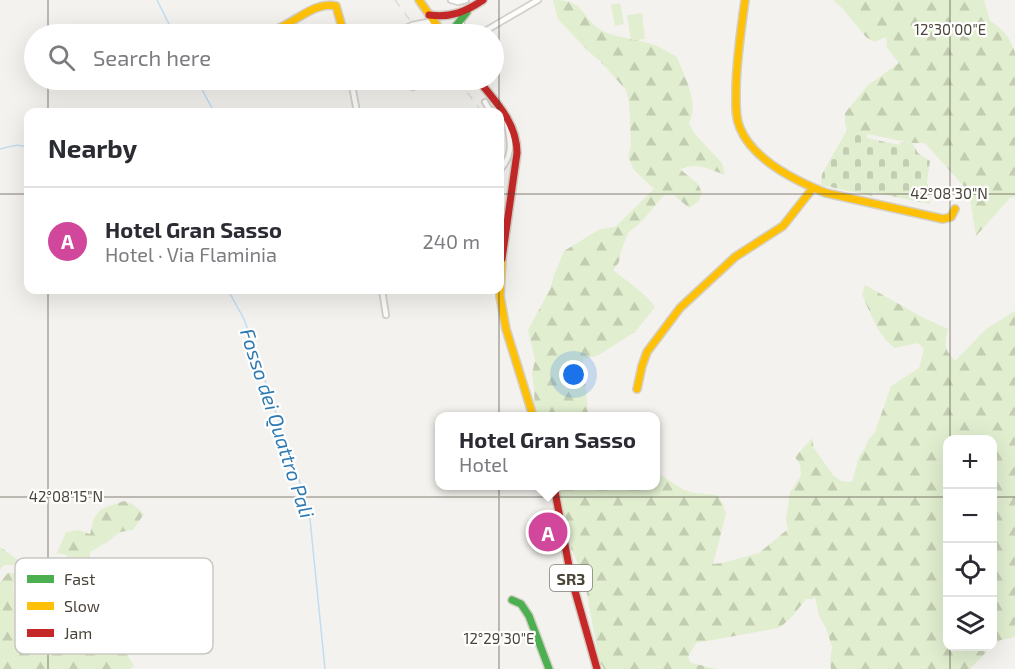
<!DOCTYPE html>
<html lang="en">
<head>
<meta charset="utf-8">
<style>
  body { margin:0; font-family:"Exo 2",sans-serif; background:#f7f7f7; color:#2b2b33 }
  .controls { position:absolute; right:18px; bottom:18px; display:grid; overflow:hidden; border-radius:12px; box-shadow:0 6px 24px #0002 }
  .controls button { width:54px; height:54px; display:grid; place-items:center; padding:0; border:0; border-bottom:2px solid #e1e1e2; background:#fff; color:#2b2b33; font:30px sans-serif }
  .you { position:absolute; left:574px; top:375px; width:21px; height:21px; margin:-15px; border:4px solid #fff; border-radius:50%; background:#1a73e8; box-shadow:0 0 0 9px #1a73e833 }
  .badge { display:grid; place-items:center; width:39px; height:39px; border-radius:50%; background:#1a73e8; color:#fff; font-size:20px; font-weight:700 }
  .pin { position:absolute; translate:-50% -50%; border:3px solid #fff; box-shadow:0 2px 6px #0006 }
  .popup { position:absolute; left:435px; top:412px; width:225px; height:78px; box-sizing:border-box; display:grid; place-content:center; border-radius:12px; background:#fff; filter:drop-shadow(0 2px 4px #0005); font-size:20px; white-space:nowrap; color:#7c7c81 }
  .popup b { font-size:22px; color:#2b2b33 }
  .popup::after { content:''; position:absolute; left:50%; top:100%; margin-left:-12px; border:12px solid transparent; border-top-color:#fff }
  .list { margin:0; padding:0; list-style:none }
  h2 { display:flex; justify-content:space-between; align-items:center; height:78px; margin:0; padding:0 24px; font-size:26px }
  h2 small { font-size:20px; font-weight:400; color:#7c7c81 }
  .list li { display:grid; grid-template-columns:39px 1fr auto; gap:18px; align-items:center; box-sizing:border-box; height:108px; padding:0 24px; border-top:2px solid #e1e1e2 }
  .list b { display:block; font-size:22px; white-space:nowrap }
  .list p { margin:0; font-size:20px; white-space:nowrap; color:#7c7c81 }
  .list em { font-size:20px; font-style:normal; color:#7c7c81 }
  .icon { flex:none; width:33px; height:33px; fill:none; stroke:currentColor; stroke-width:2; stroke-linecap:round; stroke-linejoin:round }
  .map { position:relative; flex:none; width:1015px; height:669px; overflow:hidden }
  .search { position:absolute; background:#fff; box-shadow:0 6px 24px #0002; left:24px; top:24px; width:480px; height:66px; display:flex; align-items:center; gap:15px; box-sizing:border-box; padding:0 21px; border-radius:33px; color:#7c7c81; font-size:22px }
  .panel { position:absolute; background:#fff; box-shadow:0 6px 24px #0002; left:24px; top:108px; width:480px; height:186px; border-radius:12px }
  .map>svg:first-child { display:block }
</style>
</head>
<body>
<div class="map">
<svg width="1015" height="669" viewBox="0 0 1015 669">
  <defs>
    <pattern id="forest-firs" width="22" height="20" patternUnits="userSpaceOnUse" patternTransform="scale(1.5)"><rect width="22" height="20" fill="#e1eecf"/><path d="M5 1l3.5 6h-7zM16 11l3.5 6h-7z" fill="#c3cdb2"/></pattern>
    <pattern id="cemetery-stones" width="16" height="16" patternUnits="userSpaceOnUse" patternTransform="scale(1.5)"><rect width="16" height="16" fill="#e1eecf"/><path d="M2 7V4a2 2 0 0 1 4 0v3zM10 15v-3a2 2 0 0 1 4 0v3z" fill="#c3cdb2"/></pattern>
  </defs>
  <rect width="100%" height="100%" fill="#f4f2ee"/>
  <g fill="url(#forest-firs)">
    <path d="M553 0C584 0 579 13 598 28 608 36 635 39 648 43 658 45 668 52 677 57 683 72 696 98 692 114 692 117 690 120 689 123L694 133 722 163 725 175C708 169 698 162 680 169L698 184 702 193 698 202 689 208 674 195H664L643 220 628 233 621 251 619 262 613 270C628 282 644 292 655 307L635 332 597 356 583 359 588 413 590 416H535L534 388 532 374 535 360 528 330 550 289 554 275 564 251 600 229 615 227 654 189 634 170 628 157 631 145 629 103 626 90 600 61 589 52 558 19Z"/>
    <path d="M833 0H984L990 21C1003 28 1011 39 1015 53V196L1010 198 976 236 969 192 925 143H912L847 130 845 123V113L868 85 899 63 887 48 886 37 874 42 866 37 843 9Z"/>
    <path d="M865 285 924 318 948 329C944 345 944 349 955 361L986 329 1015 311V637L1001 640 993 645 992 440H948V646L991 647 970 669H831L830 662 832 647 826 628 819 616 815 597 813 599H806L791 618 779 628 696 643 688 657 691 663 717 669H604L599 660 584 578 571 548 570 534 551 486H656V472L684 490 694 493 717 495 723 504 726 514 713 564 722 563 759 553 788 529 786 519 790 492 801 475 800 465 795 457 812 438 814 448 833 475 841 481 852 482 859 457 865 448 868 440 875 432 891 386 919 368 924 349 918 343 895 348C878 337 871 313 862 295Z"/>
    <polygon points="124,501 134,505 144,514 133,530 120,532 109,541 90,552 90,564 110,584 111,597 103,611 76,615 69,624 72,632 89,633 99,632 117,638 134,666 130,669 0,669 0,582 8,573 23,572 29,566 41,562 44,565 42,569 14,581 13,590 18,625 29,633 33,626 30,599 40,588 60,580 65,568 67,555 57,553 66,532 78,530 90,534 94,518 101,509"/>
    <polygon points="0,547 18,560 17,565 5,565 0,569"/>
  </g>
  <polygon fill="url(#cemetery-stones)" points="847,130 867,134 867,138 900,145 900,142 912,143 918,153 930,161 927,182 930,204 873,192 872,196 821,185 822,174"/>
  <g fill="#e1eecf">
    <polygon points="620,3 624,24 615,26 611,5"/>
    <polygon points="642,13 645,39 631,41 627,15"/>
  </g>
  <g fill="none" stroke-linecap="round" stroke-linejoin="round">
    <g stroke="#c0ddf1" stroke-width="1.5">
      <polyline points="157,0 174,34"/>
      <polyline points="197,80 214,112"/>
      <path d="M0 149C11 147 18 142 28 148"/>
      <polyline points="228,290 244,319 309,509 325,669"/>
    </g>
    <g stroke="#d2d0cb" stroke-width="8">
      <g id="street">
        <polyline points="451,0 458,2 466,0"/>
        <polyline points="461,19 462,28 467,34"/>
        <polyline points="393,34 412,25 433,21"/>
        <polyline points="480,34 538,0"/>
        <polyline points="351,80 357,112"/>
        <polyline points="410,80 413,87"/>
        <polyline points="234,81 263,83 294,80"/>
        <polyline points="485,102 489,109 497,112"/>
        <path d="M500 170C514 154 510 142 507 122"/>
        <polyline points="382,290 386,315"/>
      </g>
    </g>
    <g stroke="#d3cfc5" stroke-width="10">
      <g id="fast">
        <polyline points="453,34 455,27 467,12"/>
        <polyline points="512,600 521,604 529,616 549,669"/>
      </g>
    </g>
    <g stroke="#d3cfc5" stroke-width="10">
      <g id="slow">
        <polyline points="419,0 443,34"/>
        <path d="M745 0C741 31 736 61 736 92 736 104 735 117 740 128 753 160 796 181 826 193L943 219 951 217 955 209"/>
        <path d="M265 34C273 31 280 28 287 24 302 16 318 2 336 6L344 34"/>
        <polyline points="502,259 500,296 506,329 533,416"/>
        <polyline points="637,389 642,366 647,352 680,308 735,257 783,226 813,188"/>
      </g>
    </g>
    <g stroke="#d3cfc5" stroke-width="10">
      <g id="jam">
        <path d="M429 15C451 18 465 12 483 0"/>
        <path d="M478 80C496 102 517 123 517 153L502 259"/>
        <polyline points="554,486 571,577 597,669"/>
      </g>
    </g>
    <use href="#street" stroke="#fdfdfc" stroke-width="4.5"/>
    <use href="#fast" stroke="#4caf50" stroke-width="7"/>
    <use href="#slow" stroke="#ffc107" stroke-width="7"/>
    <use href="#jam" stroke="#c62828" stroke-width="7"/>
    <g stroke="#dbdbda" stroke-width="1.5" stroke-dasharray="8 8" stroke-linecap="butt">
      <polyline points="395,0 420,34"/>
      <polyline points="458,80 482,112"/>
    </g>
  </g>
  <path fill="none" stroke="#4b4439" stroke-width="1.5" stroke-opacity="0.45" d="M48 0V34M499 0V112M950 0V440M48 80V112M0 194H28M500 194H1015M48 290V669M499 290V669M0 497H948M992 497H1015M950 646V669"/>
  <g text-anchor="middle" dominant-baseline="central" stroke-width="4.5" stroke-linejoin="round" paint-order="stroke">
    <rect fill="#fff" stroke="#817c74" stroke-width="1.5" x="550" y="565" width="42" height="26" rx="4.5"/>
    <g font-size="16" font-weight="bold" fill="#4b4439">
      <text x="571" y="578">SR3</text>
    </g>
    <g font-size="20" font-style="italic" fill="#2e7ab2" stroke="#fff">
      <text transform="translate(278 423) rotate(72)">Fosso dei Quattro Pali</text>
    </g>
  </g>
  <rect x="15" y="558" width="198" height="96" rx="9" fill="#fff" stroke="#c9c7c4" stroke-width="1.5"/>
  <rect x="27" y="575" width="27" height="8" fill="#4caf50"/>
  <rect x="27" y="602" width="27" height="8" fill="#ffc107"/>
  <rect x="27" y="629" width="27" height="8" fill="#c62828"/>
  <g font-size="16" fill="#4b4439">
    <text x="64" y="585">Fast</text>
    <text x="64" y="612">Slow</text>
    <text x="64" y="639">Jam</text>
  </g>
  <g font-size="15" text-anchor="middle" fill="#4b4439" stroke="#fff" stroke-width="4.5" stroke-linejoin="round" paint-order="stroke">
    <text x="950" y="35">12°30'00"E</text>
    <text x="949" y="199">42°08'30"N</text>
    <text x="66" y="502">42°08'15"N</text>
    <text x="499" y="644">12°29'30"E</text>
  </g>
</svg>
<div class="controls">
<button>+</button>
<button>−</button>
<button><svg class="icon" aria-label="locate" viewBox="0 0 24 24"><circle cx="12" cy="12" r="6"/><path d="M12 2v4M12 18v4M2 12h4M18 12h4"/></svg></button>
<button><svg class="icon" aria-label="layers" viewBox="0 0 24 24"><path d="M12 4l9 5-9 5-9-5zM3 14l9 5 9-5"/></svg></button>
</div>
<div class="you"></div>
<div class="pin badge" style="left:548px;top:532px;background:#d1479c">A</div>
<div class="popup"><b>Hotel Gran Sasso</b>Hotel</div>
<div class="search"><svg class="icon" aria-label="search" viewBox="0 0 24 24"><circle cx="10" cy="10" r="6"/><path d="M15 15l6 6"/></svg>Search here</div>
<section class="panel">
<h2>Nearby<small></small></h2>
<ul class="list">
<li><span class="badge" style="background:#d1479c">A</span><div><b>Hotel Gran Sasso</b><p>Hotel · Via Flaminia</p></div><em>240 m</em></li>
</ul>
</section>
</div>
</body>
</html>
